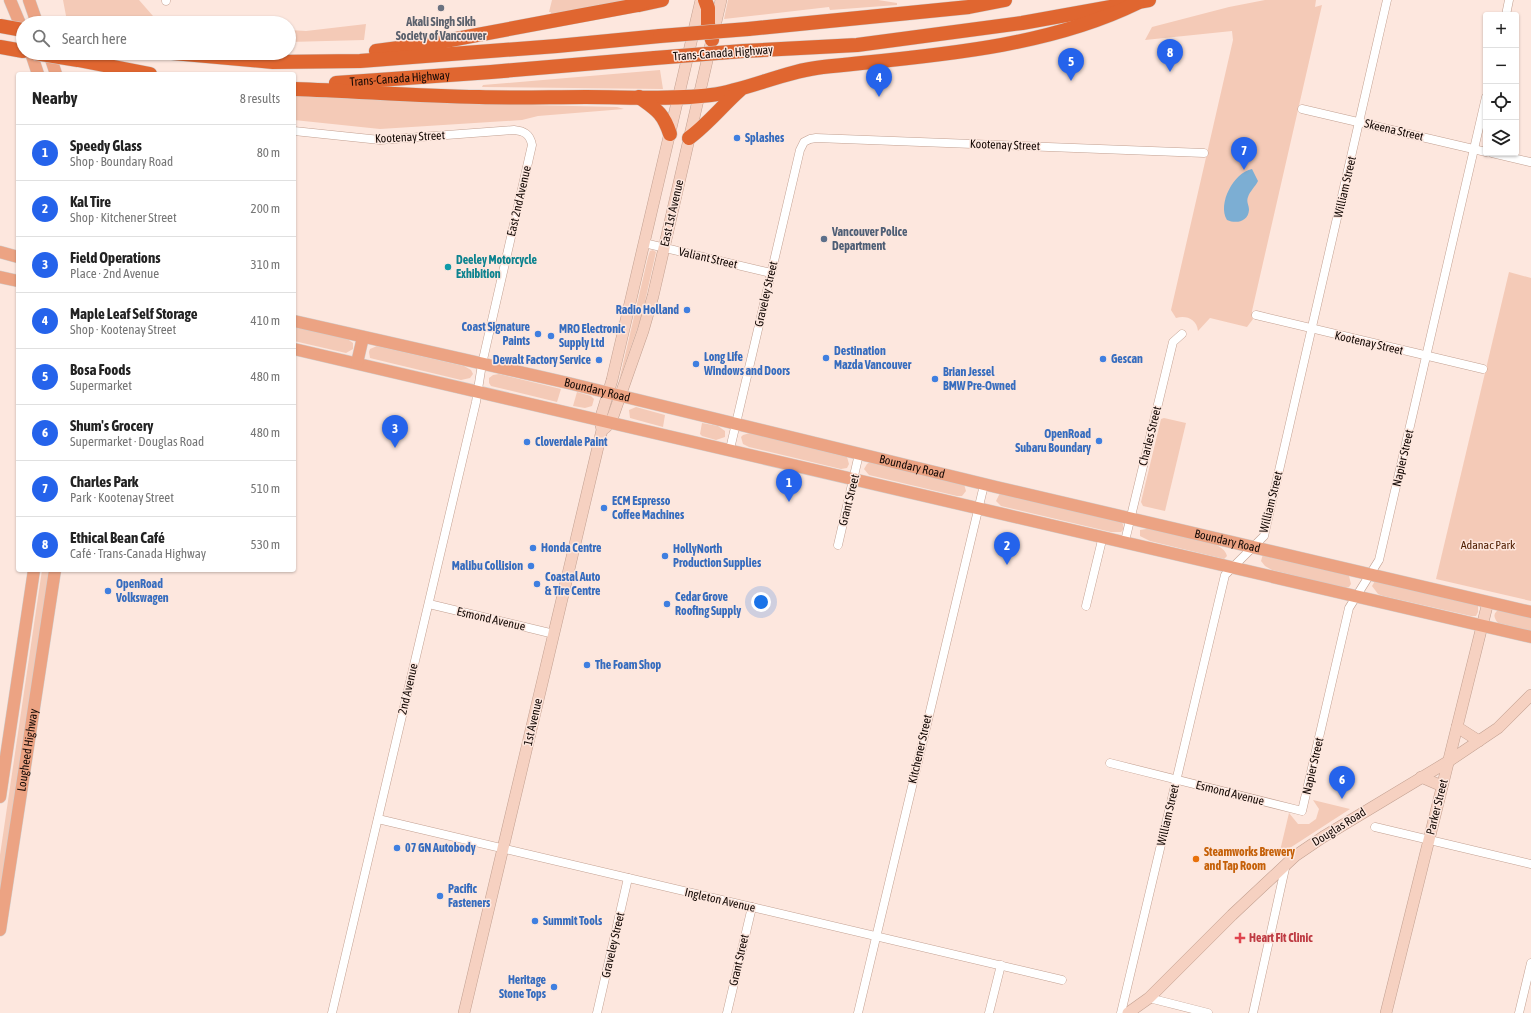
<!DOCTYPE html>
<html lang="en">
<head>
<meta charset="utf-8">
<style>
  body { margin:0; font-family:"Asap Condensed",sans-serif; background:#f6f6f6; color:#222 }
  .controls { position:absolute; right:12px; top:12px; display:grid; overflow:hidden; border-radius:4px; box-shadow:0 1px 3px #0004 }
  .controls button { width:36px; height:36px; display:grid; place-items:center; padding:0; border:0; border-bottom:1px solid #e0e0e0; background:#fff; color:#222; font:20px sans-serif }
  .you { position:absolute; left:761px; top:602px; width:14px; height:14px; margin:-10px; border:3px solid #fff; border-radius:50%; background:#1a73e8; box-shadow:0 0 0 6px #1a73e833 }
  .badge { display:grid; place-items:center; width:26px; height:26px; border-radius:50%; background:#2563eb; color:#fff; font-size:13px; font-weight:700 }
  .pin { position:absolute; translate:-50% -33px; filter:drop-shadow(0 1px 2px #0008) }
  .pin::after { content:''; position:absolute; top:21px; width:14px; height:12px; background:inherit; clip-path:polygon(0 0,100% 0,50% 100%) }
  .list { margin:0; padding:0; list-style:none }
  h2 { display:flex; justify-content:space-between; align-items:center; height:52px; margin:0; padding:0 16px; font-size:17px }
  h2 small { font-size:13px; font-weight:400; color:#767676 }
  .list li { display:grid; grid-template-columns:26px 1fr auto; gap:12px; align-items:center; box-sizing:border-box; height:56px; padding:0 16px; border-top:1px solid #e0e0e0 }
  .list b { display:block; font-size:15px; white-space:nowrap }
  .list p { margin:0; font-size:13px; white-space:nowrap; color:#767676 }
  .list em { font-size:13px; font-style:normal; color:#767676 }
  .icon { flex:none; width:22px; height:22px; fill:none; stroke:currentColor; stroke-width:2; stroke-linecap:round; stroke-linejoin:round }
  .map { position:relative; flex:none; width:1531px; height:1013px; overflow:hidden }
  .search { position:absolute; background:#fff; box-shadow:0 1px 3px #0004; left:16px; top:16px; width:280px; height:44px; display:flex; align-items:center; gap:10px; box-sizing:border-box; padding:0 14px; border-radius:22px; color:#767676; font-size:15px }
  .panel { position:absolute; background:#fff; box-shadow:0 1px 3px #0004; left:16px; top:72px; width:280px; height:500px; border-radius:4px }
  .map>svg:first-child { display:block }
</style>
</head>
<body>
<div class="map">
<svg width="1531" height="1013" viewBox="0 0 1531 1013">
  <rect width="100%" height="100%" fill="#fde7de"/>
  <g fill="#f4cab7">
    <polygon points="63,0 139,0 153,16 175,20 207,23 80,23 67,21"/>
    <polygon points="552,0 633,0 550,15 551,12 549,12"/>
    <polygon points="728,0 878,0 897,3 897,5 830,10 829,7 724,19"/>
    <path d="M1265 0H1316L1315 7 1322 5 1252 311 1253 319 1247 327 1210 318 1198 331C1197 319 1186 315 1176 318L1171 310 1233 40 1232 31 1145 40 1152 27 1229 7Z"/>
    <polygon points="366,24 364,40 289,42 289,30 306,31"/>
    <polygon points="660,70 663,89 482,87 483,85"/>
    <polygon points="294,96 485,104 617,107 624,109 538,116 522,120 380,129 294,120"/>
    <polygon points="653,250 656,252 642,315 619,381 648,257 650,251"/>
    <polygon points="1509,272 1531,278 1531,601 1436,579"/>
    <polygon points="294,326 346,338 353,343 353,349 346,353 294,341"/>
    <polygon points="377,346 464,366 471,370 473,374 470,378 461,380 374,359 370,358 369,352 370,349"/>
    <polygon points="499,374 561,389 557,402 491,386 489,383 489,378 493,375"/>
    <polygon points="577,392 591,396 594,399 592,406 585,408 573,406"/>
    <polygon points="636,407 665,415 663,427 630,418 629,410"/>
    <polygon points="1164,418 1186,423 1165,511 1143,506 1141,502 1161,419"/>
    <polygon points="702,423 718,426 725,431 725,437 716,440 702,436 700,434"/>
    <polygon points="750,433 847,457 849,464 847,468 841,469 749,447 743,444 741,437 743,435"/>
    <polygon points="870,462 964,484 966,491 962,496 957,496 869,475 864,469 867,464"/>
    <polygon points="1000,493 1120,521 1123,524 1124,529 1121,532 1111,532 1001,506 996,501"/>
    <path d="M1152 528C1168 532 1225 539 1227 556L1224 559 1150 541 1140 536V530Z"/>
    <polygon points="1263,554 1344,572 1349,576 1351,584 1349,587 1345,588 1272,570 1265,566 1261,561"/>
    <polygon points="42,570 49,570 0,894 0,855"/>
    <polygon points="1375,581 1476,603 1478,606 1478,612 1476,616 1471,616 1383,596 1378,594 1372,586"/>
    <path d="M1501 608 1531 615V631L1498 623C1492 616 1494 612 1501 608Z"/>
    <polygon points="1313,800 1350,809 1279,855 1289,813 1298,824 1309,824 1316,819 1319,809"/>
  </g>
  <path fill="#7caed3" d="M1252 169 1258 181C1255 187 1250 191 1248 197 1246 202 1249 205 1249 210 1248 222 1236 224 1227 220 1217 204 1234 172 1252 169Z"/>
  <g fill="none" stroke-linecap="round" stroke-linejoin="round">
    <g stroke="#c2a091" stroke-width="9">
      <g id="street">
        <polyline points="166,1 166,0"/>
        <polyline points="1506,15 1509,0"/>
        <polyline points="1302,109 1486,152"/>
        <path d="M294 131 380 140 514 130C524 131 530 134 532 145L482 364 476 402 332 1013"/>
        <polyline points="1492,153 1530,162"/>
        <polyline points="644,243 771,273"/>
        <polyline points="1256,315 1483,369"/>
        <polyline points="730,449 800,150 804,142 810,139 816,138 1204,153"/>
        <polyline points="1125,541 1173,342 1182,334"/>
        <polyline points="838,545 859,454"/>
        <polyline points="429,604 554,634"/>
        <polyline points="1086,606 1103,536"/>
        <polyline points="1110,763 1302,811 1349,608 1379,560 1486,97"/>
        <polyline points="378,819 1062,980"/>
        <polyline points="1375,827 1531,864"/>
        <polyline points="1149,998 1208,1013"/>
        <polyline points="597,1013 628,878"/>
        <polyline points="727,1013 752,907"/>
        <polyline points="858,1013 984,485"/>
        <polyline points="989,1013 1001,965"/>
        <polyline points="1121,1013 1225,575 1264,536 1387,0"/>
        <polyline points="1253,1013 1286,864"/>
        <polyline points="1519,1013 1531,963"/>
      </g>
    </g>
    <g stroke="#c2a091" stroke-width="12">
      <g id="secondary">
        <polyline points="605,428 611,422 643,331 653,296 721,0"/>
        <polyline points="1457,727 1479,741"/>
        <polyline points="1421,777 1442,786"/>
        <polyline points="464,1013 602,430 600,420 612,380 701,0"/>
        <polyline points="1128,1013 1149,998 1232,915 1295,856 1323,837 1449,761 1498,728 1531,695"/>
        <polyline points="1386,1013 1488,602"/>
      </g>
    </g>
    <g stroke="#d0cecd" stroke-width="13">
      <g id="primary">
        <polyline points="10,0 23,31"/>
        <polyline points="29,0 37,23"/>
        <polyline points="31,53 38,74"/>
        <polyline points="49,53 56,74"/>
        <polyline points="0,252 18,257"/>
        <polyline points="0,277 18,281"/>
        <path id="s1" d="M294 321 568 383 996 487 1531 612"/>
        <polyline points="294,349 1531,637"/>
        <polyline points="357,363 363,337"/>
        <polyline points="0,797 34,570"/>
        <path id="s2" d="M0 930 55 570"/>
      </g>
    </g>
    <g stroke="#d0cecd" stroke-width="15">
      <g id="highway">
        <polyline points="705,0 708,8 708,24 712,40"/>
        <polyline points="639,5 662,0"/>
        <polyline points="748,29 969,7 1005,0"/>
        <polyline points="0,47 23,51"/>
        <polyline points="376,51 429,44 578,16 637,5 647,0"/>
        <polyline points="743,51 857,45 1022,23 1149,0"/>
        <polyline points="173,53 273,62 360,61 557,46 660,36"/>
        <polyline points="78,60 150,74"/>
        <path id="s3" d="M336 83 491 72 655 58"/>
        <path d="M294 89C355 91 417 96 479 97 514 98 550 97 586 97 627 97 670 100 711 95 749 90 784 71 823 67 926 56 1043 49 1137 3"/>
        <path d="M639 97C657 110 663 113 670 134"/>
        <path d="M689 138C707 125 723 105 740 90"/>
      </g>
    </g>
    <use href="#street" stroke="#fff" stroke-width="8"/>
    <use href="#secondary" stroke="#f6d1c1" stroke-width="11"/>
    <use href="#primary" stroke="#eca383" stroke-width="12"/>
    <use href="#highway" stroke="#e06630" stroke-width="14"/>
    <g stroke="#d0cecd" stroke-width="15" stroke-linecap="butt">
      <g id="highway-bridge">
        <polyline points="0,26 23,30"/>
        <polyline points="660,36 748,29"/>
        <polyline points="35,53 78,60"/>
        <polyline points="655,58 743,51"/>
      </g>
    </g>
    <use href="#highway-bridge" stroke="#e06630" stroke-width="14"/>
  </g>
  <circle fill="#6b7280" stroke="#fde7de" stroke-width="1.5" cx="441" cy="8" r="4"/>
  <g fill="#3f7fe0" stroke="#fde7de" stroke-width="1.5">
    <circle cx="737" cy="138" r="4"/>
    <circle cx="687" cy="310" r="4"/>
    <circle cx="538" cy="334" r="4"/>
    <circle cx="551" cy="336" r="4"/>
    <circle cx="826" cy="358" r="4"/>
    <circle cx="1103" cy="359" r="4"/>
    <circle cx="599" cy="360" r="4"/>
    <circle cx="696" cy="364" r="4"/>
    <circle cx="935" cy="379" r="4"/>
    <circle cx="1099" cy="441" r="4"/>
    <circle cx="527" cy="442" r="4"/>
    <circle cx="604" cy="508" r="4"/>
    <circle cx="533" cy="548" r="4"/>
    <circle cx="665" cy="556" r="4"/>
    <circle cx="531" cy="566" r="4"/>
    <circle cx="537" cy="584" r="4"/>
    <circle cx="108" cy="591" r="4"/>
    <circle cx="667" cy="604" r="4"/>
    <circle cx="587" cy="665" r="4"/>
    <circle cx="397" cy="848" r="4"/>
    <circle cx="440" cy="896" r="4"/>
    <circle cx="535" cy="921" r="4"/>
    <circle cx="554" cy="987" r="4"/>
  </g>
  <circle fill="#5c6f8a" stroke="#fde7de" stroke-width="1.5" cx="824" cy="239" r="4"/>
  <circle fill="#0f9aa8" stroke="#fde7de" stroke-width="1.5" cx="448" cy="267" r="4"/>
  <circle fill="#e8710a" stroke="#fde7de" stroke-width="1.5" cx="1196" cy="859" r="4"/>
  <path fill="#e0444e" stroke="#fde7de" stroke-width="1.5" d="M1238 932h4v4h4v4h-4v4h-4v-4h-4v-4h4z"/>
  <g text-anchor="middle" dominant-baseline="central" stroke-width="3" stroke-linejoin="round" paint-order="stroke">
    <g font-size="12" font-weight="bold" fill="#5b616d" stroke="#fde7de">
      <text x="441" y="22">Akali Singh Sikh<tspan x="441" dy="14">Society of Vancouver</tspan></text>
    </g>
    <g font-size="12" fill="#140905" stroke="#fde7de">
      <text transform="translate(723 53) rotate(-4)">Trans-Canada Highway</text>
      <text stroke="none"><textPath href="#s3" startOffset="64">Trans-Canada Highway</textPath></text>
      <text transform="translate(1394 130) rotate(13)">Skeena Street</text>
      <text transform="translate(410 137) rotate(-3)">Kootenay Street</text>
      <text transform="translate(1005 145) rotate(2)">Kootenay Street</text>
      <text transform="translate(1345 187) rotate(-77)">William Street</text>
      <text transform="translate(519 201) rotate(-77)">East 2nd Avenue</text>
      <text transform="translate(672 213) rotate(-77)">East 1st Avenue</text>
      <text transform="translate(708 258) rotate(13)">Valiant Street</text>
      <text transform="translate(766 294) rotate(-77)">Graveley Street</text>
      <text transform="translate(1369 343) rotate(13)">Kootenay Street</text>
      <text stroke="none"><textPath href="#s1" startOffset="311">Boundary Road</textPath></text>
      <text transform="translate(1150 436) rotate(-76)">Charles Street</text>
      <text transform="translate(1403 458) rotate(-77)">Napier Street</text>
      <text stroke="none"><textPath href="#s1" startOffset="635">Boundary Road</textPath></text>
      <text transform="translate(849 500) rotate(-76)">Grant Street</text>
      <text transform="translate(1271 502) rotate(-76)">William Street</text>
      <text stroke="none"><textPath href="#s1" startOffset="959">Boundary Road</textPath></text>
      <text transform="translate(491 619) rotate(13)">Esmond Avenue</text>
      <text transform="translate(408 689) rotate(-77)">2nd Avenue</text>
      <text transform="translate(533 722) rotate(-77)">1st Avenue</text>
      <text transform="translate(920 749) rotate(-77)">Kitchener Street</text>
      <text stroke="none"><textPath href="#s2" startOffset="182">Lougheed Highway</textPath></text>
      <text transform="translate(1313 766) rotate(-77)">Napier Street</text>
      <text transform="translate(1230 793) rotate(14)">Esmond Avenue</text>
      <text transform="translate(1437 807) rotate(-76)">Parker Street</text>
      <text transform="translate(1168 815) rotate(-77)">William Street</text>
      <text transform="translate(1339 827) rotate(-32)">Douglas Road</text>
      <text transform="translate(720 900) rotate(13)">Ingleton Avenue</text>
      <text transform="translate(613 945) rotate(-77)">Graveley Street</text>
      <text transform="translate(739 960) rotate(-77)">Grant Street</text>
    </g>
    <g font-size="12" font-weight="bold" fill="#366cbe" stroke="#fde7de" text-anchor="start">
      <text x="745" y="138">Splashes</text>
      <text x="679" y="310" text-anchor="end">Radio Holland</text>
      <text x="530" y="327" text-anchor="end">Coast Signature<tspan x="530" dy="14">Paints</tspan></text>
      <text x="559" y="329">MRO Electronic<tspan x="559" dy="14">Supply Ltd</tspan></text>
      <text x="834" y="351">Destination<tspan x="834" dy="14">Mazda Vancouver</tspan></text>
      <text x="704" y="357">Long Life<tspan x="704" dy="14">Windows and Doors</tspan></text>
      <text x="1111" y="359">Gescan</text>
      <text x="591" y="360" text-anchor="end">Dewalt Factory Service</text>
      <text x="943" y="372">Brian Jessel<tspan x="943" dy="14">BMW Pre-Owned</tspan></text>
      <text x="1091" y="434" text-anchor="end">OpenRoad<tspan x="1091" dy="14">Subaru Boundary</tspan></text>
      <text x="535" y="442">Cloverdale Paint</text>
      <text x="612" y="501">ECM Espresso<tspan x="612" dy="14">Coffee Machines</tspan></text>
      <text x="541" y="548">Honda Centre</text>
      <text x="673" y="549">HollyNorth<tspan x="673" dy="14">Production Supplies</tspan></text>
      <text x="523" y="566" text-anchor="end">Malibu Collision</text>
      <text x="545" y="577">Coastal Auto<tspan x="545" dy="14">&amp; Tire Centre</tspan></text>
      <text x="116" y="584">OpenRoad<tspan x="116" dy="14">Volkswagen</tspan></text>
      <text x="675" y="597">Cedar Grove<tspan x="675" dy="14">Roofing Supply</tspan></text>
      <text x="595" y="665">The Foam Shop</text>
      <text x="405" y="848">07 GN Autobody</text>
      <text x="448" y="889">Pacific<tspan x="448" dy="14">Fasteners</tspan></text>
      <text x="543" y="921">Summit Tools</text>
      <text x="546" y="980" text-anchor="end">Heritage<tspan x="546" dy="14">Stone Tops</tspan></text>
    </g>
    <g font-size="12" font-weight="bold" fill="#4e5e75" stroke="#fde7de" text-anchor="start">
      <text x="832" y="232">Vancouver Police<tspan x="832" dy="14">Department</tspan></text>
    </g>
    <g font-size="12" font-weight="bold" fill="#0d838f" stroke="#fde7de" text-anchor="start">
      <text x="456" y="260">Deeley Motorcycle<tspan x="456" dy="14">Exhibition</tspan></text>
    </g>
    <g font-size="12" fill="#532105" stroke="#fde7de">
      <text x="1488" y="545">Adanac Park</text>
    </g>
    <g font-size="12" font-weight="bold" fill="#c56008" stroke="#fde7de" text-anchor="start">
      <text x="1204" y="852">Steamworks Brewery<tspan x="1204" dy="14">and Tap Room</tspan></text>
    </g>
    <g font-size="12" font-weight="bold" fill="#be3a42" stroke="#fde7de" text-anchor="start">
      <text x="1249" y="938">Heart Fit Clinic</text>
    </g>
  </g>
</svg>
<div class="controls">
<button>+</button>
<button>−</button>
<button><svg class="icon" aria-label="locate" viewBox="0 0 24 24"><circle cx="12" cy="12" r="6"/><path d="M12 2v4M12 18v4M2 12h4M18 12h4"/></svg></button>
<button><svg class="icon" aria-label="layers" viewBox="0 0 24 24"><path d="M12 4l9 5-9 5-9-5zM3 14l9 5 9-5"/></svg></button>
</div>
<div class="you"></div>
<div class="pin badge" style="left:789px;top:502px">1</div>
<div class="pin badge" style="left:1007px;top:565px">2</div>
<div class="pin badge" style="left:395px;top:448px">3</div>
<div class="pin badge" style="left:879px;top:97px">4</div>
<div class="pin badge" style="left:1071px;top:81px">5</div>
<div class="pin badge" style="left:1342px;top:799px">6</div>
<div class="pin badge" style="left:1244px;top:170px">7</div>
<div class="pin badge" style="left:1170px;top:72px">8</div>
<div class="search"><svg class="icon" aria-label="search" viewBox="0 0 24 24"><circle cx="10" cy="10" r="6"/><path d="M15 15l6 6"/></svg>Search here</div>
<section class="panel">
<h2>Nearby<small>8 results</small></h2>
<ul class="list">
<li><span class="badge">1</span><div><b>Speedy Glass</b><p>Shop · Boundary Road</p></div><em>80 m</em></li>
<li><span class="badge">2</span><div><b>Kal Tire</b><p>Shop · Kitchener Street</p></div><em>200 m</em></li>
<li><span class="badge">3</span><div><b>Field Operations</b><p>Place · 2nd Avenue</p></div><em>310 m</em></li>
<li><span class="badge">4</span><div><b>Maple Leaf Self Storage</b><p>Shop · Kootenay Street</p></div><em>410 m</em></li>
<li><span class="badge">5</span><div><b>Bosa Foods</b><p>Supermarket</p></div><em>480 m</em></li>
<li><span class="badge">6</span><div><b>Shum's Grocery</b><p>Supermarket · Douglas Road</p></div><em>480 m</em></li>
<li><span class="badge">7</span><div><b>Charles Park</b><p>Park · Kootenay Street</p></div><em>510 m</em></li>
<li><span class="badge">8</span><div><b>Ethical Bean Café</b><p>Café · Trans-Canada Highway</p></div><em>530 m</em></li>
</ul>
</section>
</div>
</body>
</html>
